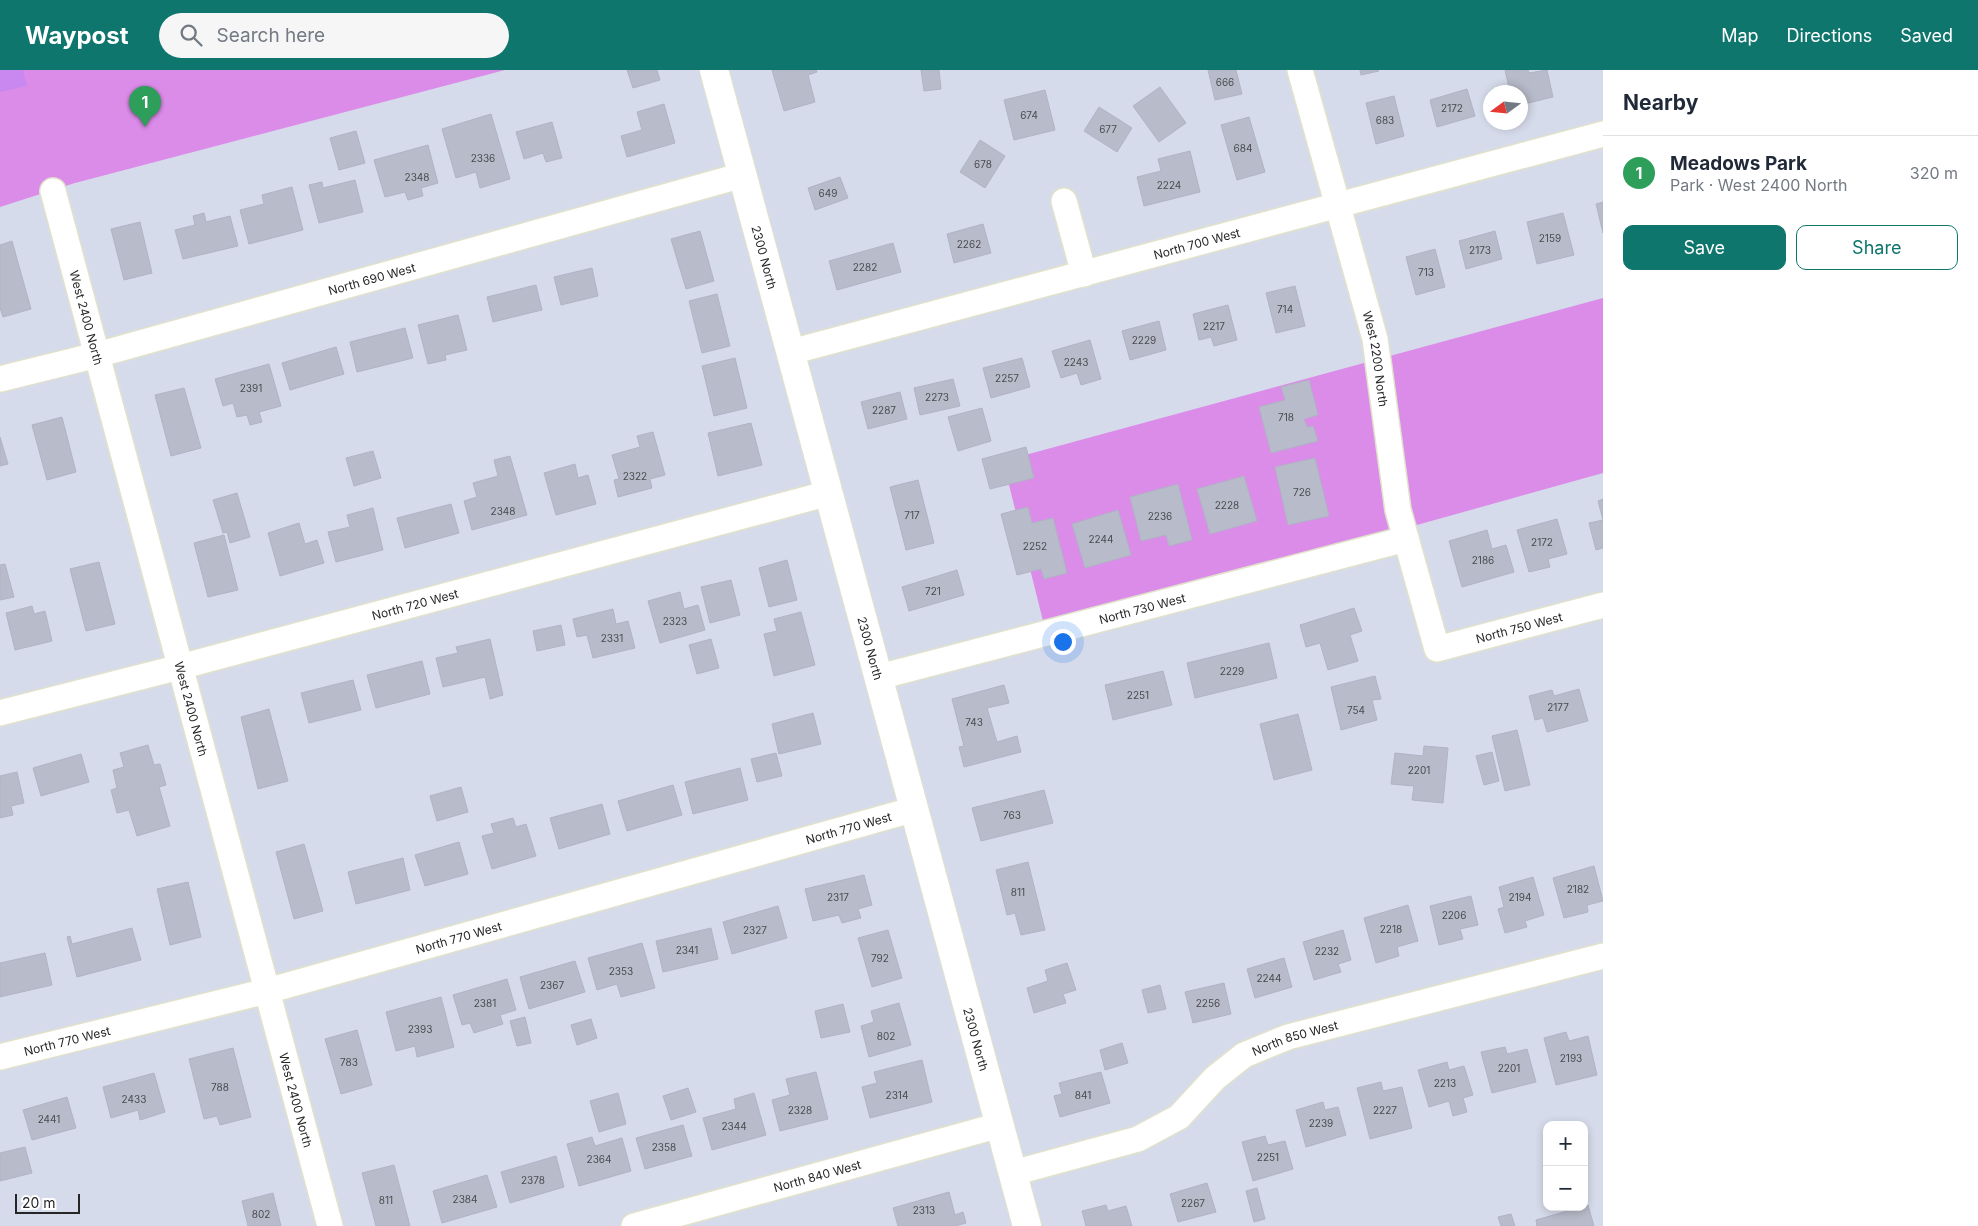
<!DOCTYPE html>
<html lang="en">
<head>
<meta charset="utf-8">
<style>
  body { margin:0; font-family:Inter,sans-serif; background:#f6f6f7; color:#1f2937 }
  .controls { position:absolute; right:15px; bottom:15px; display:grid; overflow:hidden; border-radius:10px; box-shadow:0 2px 8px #0003 }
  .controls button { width:45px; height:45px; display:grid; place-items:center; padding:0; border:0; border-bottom:1px solid #e0e1e3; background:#fff; color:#1f2937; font:25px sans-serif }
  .compass { position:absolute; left:1483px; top:15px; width:45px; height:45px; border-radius:50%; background:#fff; box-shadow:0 2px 8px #0003; rotate:255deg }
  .scale { position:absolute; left:15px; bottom:12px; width:65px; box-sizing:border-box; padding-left:5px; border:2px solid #262626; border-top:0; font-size:14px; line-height:18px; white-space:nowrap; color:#262626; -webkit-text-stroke:4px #fff; paint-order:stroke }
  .you { position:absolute; left:1062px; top:571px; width:18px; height:18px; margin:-12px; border:4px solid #fff; border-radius:50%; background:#1a73e8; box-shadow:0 0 0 8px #1a73e833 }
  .badge { display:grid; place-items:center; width:32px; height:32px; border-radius:50%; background:#0f766e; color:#fff; font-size:16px; font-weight:700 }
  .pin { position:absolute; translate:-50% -41px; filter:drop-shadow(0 1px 2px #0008) }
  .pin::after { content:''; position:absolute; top:26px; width:18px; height:15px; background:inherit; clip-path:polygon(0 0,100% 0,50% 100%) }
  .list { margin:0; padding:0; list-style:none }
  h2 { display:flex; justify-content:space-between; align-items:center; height:65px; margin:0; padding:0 20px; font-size:21px }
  h2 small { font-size:16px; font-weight:400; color:#747a83 }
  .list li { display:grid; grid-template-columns:32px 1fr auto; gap:15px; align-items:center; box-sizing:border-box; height:75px; padding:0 20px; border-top:1px solid #e0e1e3 }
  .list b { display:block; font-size:19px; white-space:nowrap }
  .list p { margin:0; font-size:16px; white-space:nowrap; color:#747a83 }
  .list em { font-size:16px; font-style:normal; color:#747a83 }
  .actions { display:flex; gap:10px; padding:15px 20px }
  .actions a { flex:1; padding:11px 0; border:1px solid #0f766e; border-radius:10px; text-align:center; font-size:18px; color:#0f766e }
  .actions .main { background:#0f766e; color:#fff }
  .icon { flex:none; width:28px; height:28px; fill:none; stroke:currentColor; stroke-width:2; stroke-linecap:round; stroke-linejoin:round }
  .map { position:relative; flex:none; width:1603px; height:1156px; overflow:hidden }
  header { display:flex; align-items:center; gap:30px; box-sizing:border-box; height:70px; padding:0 25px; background:#0f766e; color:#fff }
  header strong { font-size:24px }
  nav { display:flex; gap:28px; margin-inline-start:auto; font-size:18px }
  .search { width:350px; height:45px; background:#f6f6f7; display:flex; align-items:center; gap:12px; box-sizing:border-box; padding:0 18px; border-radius:28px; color:#747a83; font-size:19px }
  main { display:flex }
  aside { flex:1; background:#fff }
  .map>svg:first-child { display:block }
</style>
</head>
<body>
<header>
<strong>Waypost</strong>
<div class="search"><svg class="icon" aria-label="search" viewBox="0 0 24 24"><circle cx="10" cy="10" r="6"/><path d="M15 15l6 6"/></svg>Search here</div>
<nav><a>Map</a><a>Directions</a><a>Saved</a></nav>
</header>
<main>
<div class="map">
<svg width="1603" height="1156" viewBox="0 0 1603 1156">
  <rect width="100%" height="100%" fill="#d6dbeb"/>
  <g fill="#db8ce8">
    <polygon points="0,0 505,0 75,113 0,137"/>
    <polygon points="1603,228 1603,403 1045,559 1003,391"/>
  </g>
  <polygon fill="#c987f0" points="0,0 23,0 27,16 0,22"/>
  <g fill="#b8bbc9" stroke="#b0b3c6">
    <polygon points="627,0 657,0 660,10 633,18"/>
    <polygon points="772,0 816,0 817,2 808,5 815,32 784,41"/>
    <polygon points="921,0 939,0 941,19 924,21"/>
    <polygon points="1208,0 1236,0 1242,24 1215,30"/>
    <polygon points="1360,0 1378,0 1379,1 1361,5"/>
    <polygon points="1505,0 1528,0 1529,3 1547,0 1553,27 1520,35 1520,22 1510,22"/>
    <polygon points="1160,17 1186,53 1159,72 1133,36"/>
    <polygon points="1467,19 1475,46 1437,57 1430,30"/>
    <polygon points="1045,20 1055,60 1014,70 1004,30"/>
    <polygon points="1394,26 1404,66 1376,74 1366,33"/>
    <polygon points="664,34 675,73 627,87 621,66 642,60 637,42"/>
    <polygon points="1099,37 1132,58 1117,82 1084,61"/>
    <polygon points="491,44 510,109 480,118 476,102 456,108 442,59"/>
    <polygon points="1249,47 1265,102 1237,110 1221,55"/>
    <polygon points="552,52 562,88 546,92 543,83 524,89 516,62"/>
    <polygon points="356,61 365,93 339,100 330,68"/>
    <polygon points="980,70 1005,86 985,118 960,102"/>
    <polygon points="428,75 438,113 421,118 423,126 408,130 405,122 385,127 374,90"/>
    <polygon points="1190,81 1200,122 1144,136 1137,107 1161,101 1158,89"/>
    <polygon points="840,107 848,128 815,140 808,118"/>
    <polygon points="355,110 363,142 319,153 309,115 322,112 323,118"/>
    <polygon points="292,117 303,160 249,174 240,140 264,134 262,125"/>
    <polygon points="1603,132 1603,163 1596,134"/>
    <polygon points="204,143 206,152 230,146 238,176 183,189 175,160 195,155 193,146"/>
    <polygon points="1563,143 1574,185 1537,194 1527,152"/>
    <polygon points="140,152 152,203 124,210 111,159"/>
    <polygon points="983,154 991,183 954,193 947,164"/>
    <polygon points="700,161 714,211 686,219 671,169"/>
    <polygon points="1495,161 1502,189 1466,199 1459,171"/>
    <polygon points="12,171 31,239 3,247 0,238 0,175"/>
    <polygon points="893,173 901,202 837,220 829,191"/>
    <polygon points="1435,179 1445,217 1416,225 1406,187"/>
    <polygon points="592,198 598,226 561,235 554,207"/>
    <polygon points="536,215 542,240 493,252 487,227"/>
    <polygon points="1295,216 1305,256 1276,263 1266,223"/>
    <polygon points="717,224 730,276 702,283 689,231"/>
    <polygon points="1228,235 1237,270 1214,276 1211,267 1199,270 1193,244"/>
    <polygon points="458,245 467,280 445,285 446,290 428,294 418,255"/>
    <polygon points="1159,251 1166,280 1130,290 1122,261"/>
    <polygon points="405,258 413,288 357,302 350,272"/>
    <polygon points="1090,270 1101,309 1081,315 1077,303 1061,308 1052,281"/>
    <polygon points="336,277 344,304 290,320 282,293"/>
    <polygon points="735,288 747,338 714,346 702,296"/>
    <polygon points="1022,288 1030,317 991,328 983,298"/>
    <polygon points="269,294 281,336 259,342 262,352 250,355 247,345 237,347 233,333 223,336 215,309"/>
    <polygon points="953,309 960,336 920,345 914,318"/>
    <polygon points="1309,310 1318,345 1304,349 1307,357 1313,356 1318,371 1271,383 1259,337 1285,330 1281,317"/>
    <polygon points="184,318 201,378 171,386 155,325"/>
    <polygon points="900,322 907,349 868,359 861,332"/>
    <polygon points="982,338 991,371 958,381 948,347"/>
    <polygon points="62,347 76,402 47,410 32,355"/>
    <polygon points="751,353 762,395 718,406 708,363"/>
    <polygon points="653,362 665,405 650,409 652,418 618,427 614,410 619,409 612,385 640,377 637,366"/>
    <polygon points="0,367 8,394 0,396"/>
    <polygon points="1026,377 1034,408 990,419 982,389"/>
    <polygon points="373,381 381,408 354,416 346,388"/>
    <polygon points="510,386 527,445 472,460 464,431 477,427 473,413 498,406 494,390"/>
    <polygon points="1315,388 1329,446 1288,455 1275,397"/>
    <polygon points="575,394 578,408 588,405 596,434 556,445 544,403"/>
    <polygon points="1244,406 1257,451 1210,464 1197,419"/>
    <polygon points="918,410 934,473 906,480 890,417"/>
    <polygon points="1178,414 1192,470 1169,476 1166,465 1141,471 1130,427"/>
    <polygon points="237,423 250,467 230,473 227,462 223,463 213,430"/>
    <polygon points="1603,429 1603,478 1596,480 1589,453 1603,450 1598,431"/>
    <polygon points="451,434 459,463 405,478 397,448"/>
    <polygon points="1028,437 1032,453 1053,448 1067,503 1044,509 1041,499 1017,505 1001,444"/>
    <polygon points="373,438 383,480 336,492 328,462 350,457 347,445"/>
    <polygon points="1118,440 1131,485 1085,498 1072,454"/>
    <polygon points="1557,449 1567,484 1548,489 1550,497 1529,502 1517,460"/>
    <polygon points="299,453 305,474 317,470 324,493 280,506 268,463"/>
    <polygon points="1487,460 1492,479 1506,475 1514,502 1462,517 1449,471"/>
    <polygon points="224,465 238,520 208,527 194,473"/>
    <polygon points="787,490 797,530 769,537 759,498"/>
    <polygon points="99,492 115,554 86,561 70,499"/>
    <polygon points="5,494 14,527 0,530 0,495"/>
    <polygon points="957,500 964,525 909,541 902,517"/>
    <polygon points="731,510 740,545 710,553 701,517"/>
    <polygon points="680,522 684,539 698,535 705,560 660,573 648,531"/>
    <polygon points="32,536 34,544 45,541 52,571 15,580 6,543"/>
    <polygon points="1354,538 1362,561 1350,565 1358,591 1328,600 1320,573 1306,577 1300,555"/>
    <polygon points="613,539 616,554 628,551 635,578 593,588 587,565 577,567 573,549"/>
    <polygon points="801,542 815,595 774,606 764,564 777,561 774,549"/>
    <polygon points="561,555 565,575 537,581 533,561"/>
    <polygon points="490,569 503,625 490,629 485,607 443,617 436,588 458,583 456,577"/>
    <polygon points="711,569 719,598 697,604 689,575"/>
    <polygon points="1269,573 1277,608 1195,628 1187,593"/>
    <polygon points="422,591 430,624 376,638 367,605"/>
    <polygon points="1163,601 1172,635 1113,650 1105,615"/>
    <polygon points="1375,606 1381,629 1372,630 1377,650 1341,660 1331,617"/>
    <polygon points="353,610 361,640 309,653 301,623"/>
    <polygon points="1004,615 1009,633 987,638 997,672 1017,666 1021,682 964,697 959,677 964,676 952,629"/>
    <polygon points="1579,619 1588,651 1547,662 1543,648 1535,650 1529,626 1552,620 1554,626"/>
    <polygon points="269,639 288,711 258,719 241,647"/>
    <polygon points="813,643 821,674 779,684 772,654"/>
    <polygon points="1298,644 1312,700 1274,710 1260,654"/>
    <polygon points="1517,660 1530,715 1505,721 1492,666"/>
    <polygon points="148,675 154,695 160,694 166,715 159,717 170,756 137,766 129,740 117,743 111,720 117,718 113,700 124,697 120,683"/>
    <polygon points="1424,676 1448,678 1443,733 1412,730 1414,716 1391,714 1395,683 1423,686"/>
    <polygon points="1492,682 1499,711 1484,715 1476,686"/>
    <polygon points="776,683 782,706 757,712 751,689"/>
    <polygon points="81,684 89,712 41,726 33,698"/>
    <polygon points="740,698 748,730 693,744 685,712"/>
    <polygon points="17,702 24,733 11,736 13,745 0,748 0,706"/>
    <polygon points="673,715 682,745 627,761 618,731"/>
    <polygon points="461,717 468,742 437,751 430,726"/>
    <polygon points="1044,720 1053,753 981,771 972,738"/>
    <polygon points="602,734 610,764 559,779 550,748"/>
    <polygon points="513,748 516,757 526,754 536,786 492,799 482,766 494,763 491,754"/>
    <polygon points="459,772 468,804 425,816 415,785"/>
    <polygon points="304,774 323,841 294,849 276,782"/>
    <polygon points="403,788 410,820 356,834 348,802"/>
    <polygon points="1028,792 1045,860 1021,865 1015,843 1007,845 996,800"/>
    <polygon points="1594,796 1603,831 1587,835 1588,842 1564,848 1553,808"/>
    <polygon points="864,805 872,835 858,839 861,848 842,853 839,845 813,851 805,819"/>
    <polygon points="1533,807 1544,845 1525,851 1527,857 1505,863 1498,839 1504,837 1499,817"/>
    <polygon points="188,812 201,867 170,875 157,819"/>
    <polygon points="1471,826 1478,855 1460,859 1463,869 1439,875 1430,836"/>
    <polygon points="1408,835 1418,871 1397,877 1399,886 1376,893 1364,848"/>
    <polygon points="778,836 787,868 732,884 723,852"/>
    <polygon points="132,858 141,890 77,907 67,867 70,866 72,874"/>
    <polygon points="711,858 718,889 663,902 656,871"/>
    <polygon points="888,860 902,908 872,917 858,868"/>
    <polygon points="1343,860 1351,890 1338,894 1341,902 1314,910 1303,872"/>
    <polygon points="642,873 655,918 621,927 617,914 597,920 588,888"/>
    <polygon points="45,883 52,915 0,927 0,893"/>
    <polygon points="1284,888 1292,917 1255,928 1247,899"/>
    <polygon points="575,891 585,922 529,939 520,907"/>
    <polygon points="1067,893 1076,920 1063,924 1066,933 1034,943 1027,918 1048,911 1045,900"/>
    <polygon points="507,909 516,940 500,945 503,954 474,963 470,953 462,955 453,925"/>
    <polygon points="1224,913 1231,944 1193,953 1185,922"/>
    <polygon points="1160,915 1166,939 1148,943 1142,920"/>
    <polygon points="441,927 454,977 417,987 415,976 396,981 386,942"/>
    <polygon points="899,933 911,975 869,987 861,956 874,952 871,941"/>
    <polygon points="843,934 850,962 821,968 815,941"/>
    <polygon points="525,947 531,973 517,976 510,951"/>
    <polygon points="591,949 597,968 577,975 571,955"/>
    <polygon points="357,960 372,1015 341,1024 325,969"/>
    <polygon points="1566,962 1569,971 1588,966 1597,1005 1556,1015 1544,968"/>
    <polygon points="1122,973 1128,993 1105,1000 1100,980"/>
    <polygon points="1505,977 1507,984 1527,979 1536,1012 1492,1023 1481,982"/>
    <polygon points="233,978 251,1047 220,1055 217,1046 204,1049 189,989"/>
    <polygon points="922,990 932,1032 870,1048 862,1017 877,1013 874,1002"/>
    <polygon points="1447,992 1449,1000 1464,996 1473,1025 1463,1028 1467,1042 1453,1046 1449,1031 1429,1037 1418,1000"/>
    <polygon points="816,1002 828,1049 780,1061 772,1030 790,1025 786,1009"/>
    <polygon points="1101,1002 1110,1033 1060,1047 1054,1026 1062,1024 1059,1013"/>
    <polygon points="154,1003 165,1042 140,1050 138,1040 111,1048 103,1017"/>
    <polygon points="1381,1012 1383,1021 1402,1017 1412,1058 1370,1069 1357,1018"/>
    <polygon points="688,1018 696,1042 671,1050 663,1026"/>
    <polygon points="618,1023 626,1054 599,1062 590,1031"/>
    <polygon points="754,1023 766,1065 712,1080 703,1048 736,1039 734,1029"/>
    <polygon points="67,1027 76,1058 32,1070 23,1040"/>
    <polygon points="1323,1032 1325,1040 1338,1037 1346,1065 1306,1077 1296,1040"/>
    <polygon points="683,1055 692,1086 645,1099 636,1068"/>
    <polygon points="1265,1066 1268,1075 1285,1071 1293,1099 1253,1111 1242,1072"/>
    <polygon points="592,1067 595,1076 622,1068 631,1101 579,1116 567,1074"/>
    <polygon points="25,1077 32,1103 0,1111 0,1083"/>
    <polygon points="556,1086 564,1117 510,1133 501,1102"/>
    <polygon points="394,1095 410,1156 376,1156 362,1103"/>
    <polygon points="487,1105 497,1137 442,1153 433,1121"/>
    <polygon points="1207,1113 1216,1142 1178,1152 1170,1124"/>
    <polygon points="1257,1118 1265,1149 1254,1152 1246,1121"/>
    <polygon points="949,1122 955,1145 963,1142 966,1153 955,1156 898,1156 893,1138"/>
    <polygon points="273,1123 281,1156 248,1156 242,1131"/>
    <polygon points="1106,1135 1108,1141 1126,1136 1132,1156 1086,1156 1082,1141"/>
    <polygon points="1588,1135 1594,1156 1537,1156 1536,1150"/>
    <polygon points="1511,1144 1515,1156 1501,1156 1498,1147"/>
  </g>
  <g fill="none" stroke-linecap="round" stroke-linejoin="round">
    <g stroke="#e1e2cb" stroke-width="28">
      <g id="minor">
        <path id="s1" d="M1300 0 1375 269 1398 440 1437 579 1603 535"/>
        <path id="s2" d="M53 121 330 1156"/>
        <polyline points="1064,131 1084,204"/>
        <path id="s3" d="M791 282 1603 64"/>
        <path id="s4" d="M0 309 97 285 743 105"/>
        <path id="s5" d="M879 607 1406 469"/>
        <path id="s6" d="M0 643 180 597 829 423"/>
        <path id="s7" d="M0 987 267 921 915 739"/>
        <path id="s8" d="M1013 1103 1138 1069 1179 1047 1215 1008 1244 985 1288 967 1603 886"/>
        <path id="s9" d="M634 1156 1000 1055"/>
      </g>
    </g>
    <g stroke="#e1e2cb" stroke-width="30">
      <g id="tertiary">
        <path id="s10" d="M714 0 1027 1156"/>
      </g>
    </g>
    <use href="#minor" stroke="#fff" stroke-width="25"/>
    <use href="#tertiary" stroke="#fff" stroke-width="28"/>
  </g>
  <g text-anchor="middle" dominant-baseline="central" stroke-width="5" stroke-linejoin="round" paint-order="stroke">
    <g font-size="10" fill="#4a4b4f">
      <text x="1225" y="12">666</text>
      <text x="1452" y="38">2172</text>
      <text x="1029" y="45">674</text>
      <text x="1385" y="50">683</text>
      <text x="1108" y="59">677</text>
      <text x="1243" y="78">684</text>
      <text x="483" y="88">2336</text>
      <text x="983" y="94">678</text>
      <text x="417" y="107">2348</text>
      <text x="1169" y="115">2224</text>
      <text x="828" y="123">649</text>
      <text x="1550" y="168">2159</text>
      <text x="969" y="174">2262</text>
      <text x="1480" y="180">2173</text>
      <text x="865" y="197">2282</text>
      <text x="1426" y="202">713</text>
      <text x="1285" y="239">714</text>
      <text x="1214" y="256">2217</text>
      <text x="1144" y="270">2229</text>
      <text x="1076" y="292">2243</text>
      <text x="1007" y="308">2257</text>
      <text x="251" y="318">2391</text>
      <text x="937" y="327">2273</text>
      <text x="884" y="340">2287</text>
      <text x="1286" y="347">718</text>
      <text x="635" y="406">2322</text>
      <text x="1302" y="422">726</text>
      <text x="1227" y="435">2228</text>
      <text x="503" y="441">2348</text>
      <text x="912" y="445">717</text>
      <text x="1160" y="446">2236</text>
      <text x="1101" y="469">2244</text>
      <text x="1542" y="472">2172</text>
      <text x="1035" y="476">2252</text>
      <text x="1483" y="490">2186</text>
      <text x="933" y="521">721</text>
      <text x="675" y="551">2323</text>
      <text x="612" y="568">2331</text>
      <text x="1232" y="601">2229</text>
      <text x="1138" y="625">2251</text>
      <text x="1558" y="637">2177</text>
      <text x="1356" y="640">754</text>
      <text x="974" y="652">743</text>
      <text x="1419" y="700">2201</text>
      <text x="1012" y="745">763</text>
      <text x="1578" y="819">2182</text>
      <text x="1018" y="822">811</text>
      <text x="838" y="827">2317</text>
      <text x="1520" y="827">2194</text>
      <text x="1454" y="845">2206</text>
      <text x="1391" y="859">2218</text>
      <text x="755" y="860">2327</text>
      <text x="687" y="880">2341</text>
      <text x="1327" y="881">2232</text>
      <text x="880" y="888">792</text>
      <text x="621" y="901">2353</text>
      <text x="1269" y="908">2244</text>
      <text x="552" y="915">2367</text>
      <text x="485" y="933">2381</text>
      <text x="1208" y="933">2256</text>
      <text x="420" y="959">2393</text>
      <text x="886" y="966">802</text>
      <text x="1571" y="988">2193</text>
      <text x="349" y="992">783</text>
      <text x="1509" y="998">2201</text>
      <text x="1445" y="1013">2213</text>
      <text x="220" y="1017">788</text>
      <text x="897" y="1025">2314</text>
      <text x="1083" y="1025">841</text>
      <text x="134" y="1029">2433</text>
      <text x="800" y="1040">2328</text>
      <text x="1385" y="1040">2227</text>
      <text x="49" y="1049">2441</text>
      <text x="1321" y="1053">2239</text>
      <text x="734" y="1056">2344</text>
      <text x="664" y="1077">2358</text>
      <text x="1268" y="1087">2251</text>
      <text x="599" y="1089">2364</text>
      <text x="533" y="1110">2378</text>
      <text x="465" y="1129">2384</text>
      <text x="386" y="1130">811</text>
      <text x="1193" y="1133">2267</text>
      <text x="924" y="1140">2313</text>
      <text x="261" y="1144">802</text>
    </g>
    <g font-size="12" fill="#262626" stroke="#fff">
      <text stroke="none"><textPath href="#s3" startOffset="420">North 700 West</textPath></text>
      <text stroke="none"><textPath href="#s10" startOffset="194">2300 North</textPath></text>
      <text stroke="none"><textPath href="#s4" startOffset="385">North 690 West</textPath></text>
      <text stroke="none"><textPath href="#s2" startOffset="131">West 2400 North</textPath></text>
      <text stroke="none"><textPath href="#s1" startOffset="299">West 2200 North</textPath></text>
      <text stroke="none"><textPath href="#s6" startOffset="429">North 720 West</textPath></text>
      <text stroke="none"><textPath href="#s5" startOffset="272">North 730 West</textPath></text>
      <text stroke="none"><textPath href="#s1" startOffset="681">North 750 West</textPath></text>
      <text stroke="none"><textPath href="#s10" startOffset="599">2300 North</textPath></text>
      <text stroke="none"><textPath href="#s2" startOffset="536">West 2400 North</textPath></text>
      <text stroke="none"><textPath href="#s7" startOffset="879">North 770 West</textPath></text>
      <text stroke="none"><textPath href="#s7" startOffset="474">North 770 West</textPath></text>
      <text stroke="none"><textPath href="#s10" startOffset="1004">2300 North</textPath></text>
      <text stroke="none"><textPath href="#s8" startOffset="320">North 850 West</textPath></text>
      <text stroke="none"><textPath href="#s7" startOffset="69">North 770 West</textPath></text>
      <text stroke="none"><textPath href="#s2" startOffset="941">West 2400 North</textPath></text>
      <text stroke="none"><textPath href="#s9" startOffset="190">North 840 West</textPath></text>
    </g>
  </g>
</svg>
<div class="controls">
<button>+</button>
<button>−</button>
</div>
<svg class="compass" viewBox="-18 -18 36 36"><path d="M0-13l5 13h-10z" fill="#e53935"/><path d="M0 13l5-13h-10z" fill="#747a83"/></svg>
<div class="scale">20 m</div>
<div class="you"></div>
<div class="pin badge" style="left:145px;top:57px;background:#2e9e5b">1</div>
</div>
<aside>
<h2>Nearby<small></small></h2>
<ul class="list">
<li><span class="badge" style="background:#2e9e5b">1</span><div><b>Meadows Park</b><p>Park · West 2400 North</p></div><em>320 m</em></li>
</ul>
<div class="actions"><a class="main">Save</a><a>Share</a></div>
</aside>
</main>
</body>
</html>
